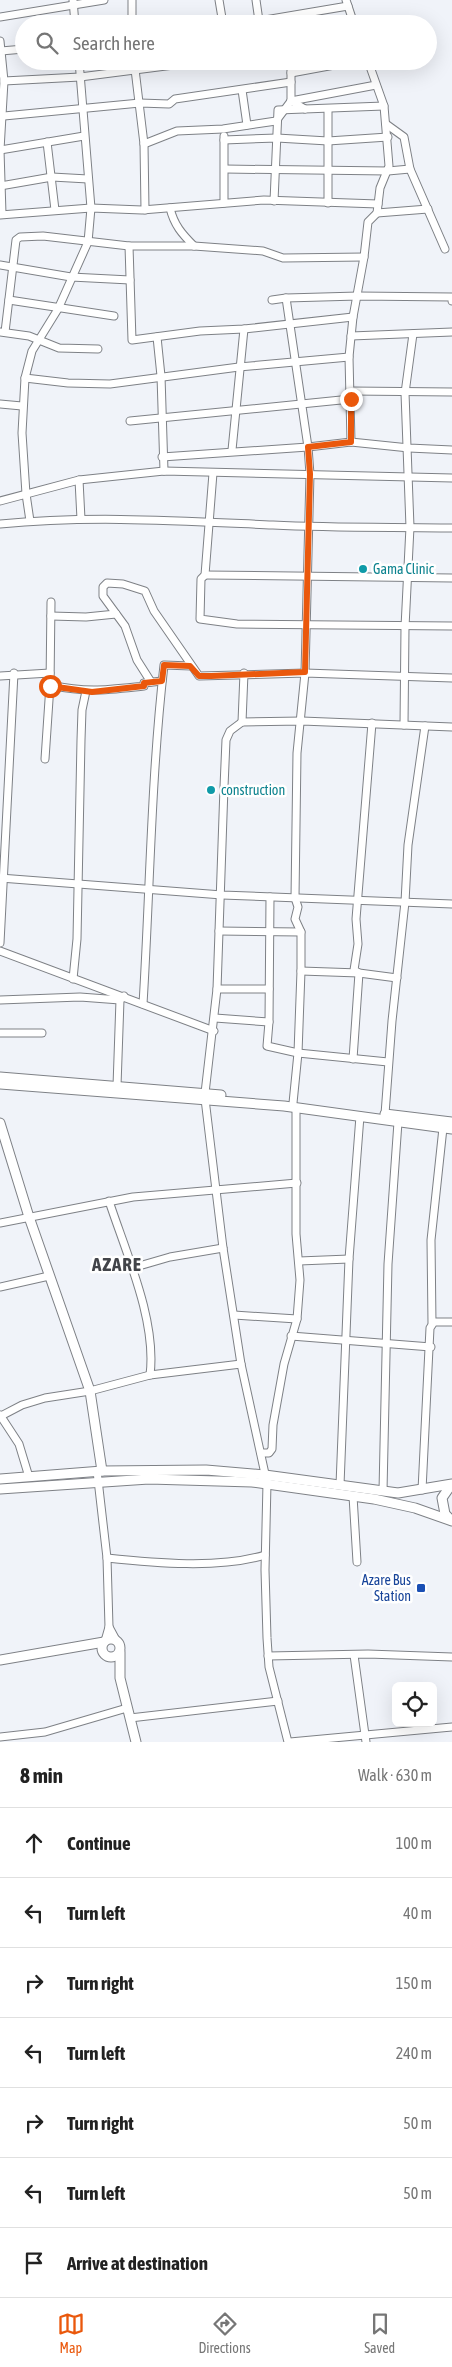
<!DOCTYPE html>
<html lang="en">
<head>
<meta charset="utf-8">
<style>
  body { margin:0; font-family:"Asap Condensed",sans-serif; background:#f2f2f2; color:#222 }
  .controls { position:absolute; right:15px; bottom:15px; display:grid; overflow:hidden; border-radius:8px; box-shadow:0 5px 20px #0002 }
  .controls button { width:45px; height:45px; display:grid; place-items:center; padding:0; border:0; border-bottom:1px solid #e0e0e0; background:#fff; color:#222; font:25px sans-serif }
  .stop { position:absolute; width:15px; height:15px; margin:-11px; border:4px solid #ea580c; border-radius:50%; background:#fff }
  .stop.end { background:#ea580c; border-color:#fff; box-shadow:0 1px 5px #0008 }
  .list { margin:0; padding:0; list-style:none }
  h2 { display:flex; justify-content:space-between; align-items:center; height:65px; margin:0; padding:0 20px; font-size:21px }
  h2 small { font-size:16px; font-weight:400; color:#767676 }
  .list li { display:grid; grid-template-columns:32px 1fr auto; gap:15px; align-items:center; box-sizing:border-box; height:70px; padding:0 20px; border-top:1px solid #e0e0e0 }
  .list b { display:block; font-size:19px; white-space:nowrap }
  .list em { font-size:16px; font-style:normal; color:#767676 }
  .icon { flex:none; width:28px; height:28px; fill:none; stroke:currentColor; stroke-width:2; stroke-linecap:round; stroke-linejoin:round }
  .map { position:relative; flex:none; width:452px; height:1742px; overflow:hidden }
  .search { position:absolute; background:#fff; box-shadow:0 5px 20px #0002; left:15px; right:15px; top:15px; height:55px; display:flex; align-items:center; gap:12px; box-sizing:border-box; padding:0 18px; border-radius:28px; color:#767676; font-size:19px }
  .sheet { height:555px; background:#fff }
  nav { display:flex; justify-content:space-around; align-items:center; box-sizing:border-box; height:70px; border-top:1px solid #e0e0e0; background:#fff; font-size:14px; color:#767676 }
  nav a { display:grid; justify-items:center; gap:2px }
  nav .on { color:#ea580c }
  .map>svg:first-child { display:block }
</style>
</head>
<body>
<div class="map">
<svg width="452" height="1742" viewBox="0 0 452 1742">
  <rect width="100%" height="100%" fill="#f0f3f9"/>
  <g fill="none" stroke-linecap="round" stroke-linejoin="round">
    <g stroke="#7e8186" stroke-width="9">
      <g id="minor">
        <polyline points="73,0 75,24"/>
        <polyline points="132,0 132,24"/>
        <polyline points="219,0 223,24"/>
        <polyline points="256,0 259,21"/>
        <polyline points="346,0 354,24"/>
        <polyline points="0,17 104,0"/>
        <polyline points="230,24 247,23 348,6"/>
        <polyline points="0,41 4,81 0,150 2,214"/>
        <polyline points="1,51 24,49"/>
        <polyline points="134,61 144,144 145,210"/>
        <polyline points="291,73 356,61"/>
        <polyline points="4,81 80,77 205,61"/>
        <polyline points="242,90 247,125"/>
        <polyline points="291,101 376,85"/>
        <polyline points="291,101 291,61"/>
        <polyline points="328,110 328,203"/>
        <polyline points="4,116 140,103 169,104 175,99 291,82"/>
        <polyline points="386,124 404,137 410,169 445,249"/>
        <polyline points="224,140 277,138 328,141 388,137"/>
        <polyline points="47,142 55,210"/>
        <polyline points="144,144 177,131 223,129 276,121 291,101 305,109"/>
        <polyline points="0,150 84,136"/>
        <polyline points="225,169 388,171 410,169"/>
        <polyline points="0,186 52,177 88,179"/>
        <polyline points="274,201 278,110 384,106"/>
        <polyline points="224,203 224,136"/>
        <path d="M170 208C174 225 182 234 194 246"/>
        <polyline points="377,213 428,209"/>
        <polyline points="0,215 91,208 142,210 264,200 378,204"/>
        <polyline points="129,246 132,340 200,331 244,329 353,317"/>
        <polyline points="0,265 71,277 130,280"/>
        <polyline points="286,298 308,447 310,474 305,673 297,753 295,898 298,907 295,919 301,932 301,971 298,1053 293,1103"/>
        <polyline points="9,300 114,316"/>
        <polyline points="272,300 286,298 358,296 452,297 452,301"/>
        <polyline points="0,332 29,336 59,348 98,349"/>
        <polyline points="5,332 16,240 20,237 43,236 129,246 194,246 263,251 283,258 364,257"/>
        <polyline points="351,336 452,332"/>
        <polyline points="157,337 161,376 164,471"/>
        <polyline points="25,378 68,383 110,384 239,367 349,357"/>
        <polyline points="351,391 452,392"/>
        <polyline points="0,404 22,406"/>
        <polyline points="130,421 351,399"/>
        <polyline points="351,442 349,357 353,317 364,257 368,222 377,213 380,188 389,166 384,106 368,61"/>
        <polyline points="232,450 244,329"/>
        <polyline points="162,457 308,447 351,442 409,448 452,450"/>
        <polyline points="213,473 205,575 201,579 200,619 237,624 452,626"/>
        <polyline points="79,480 81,519"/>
        <polyline points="0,501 79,480 164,471 452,478"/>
        <polyline points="30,521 26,494 22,433 25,378 32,351 58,309 88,242 91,208 79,61"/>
        <path d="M0 524C91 515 182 521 273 525 333 528 392 527 452 528"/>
        <polyline points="205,575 452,578"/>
        <polyline points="51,616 86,617 116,614"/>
        <polyline points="0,676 50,673"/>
        <polyline points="151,682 137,660 125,626 103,596 103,587 107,583 123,584 145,591 154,611 199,676 305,673 452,678"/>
        <path d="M50 685C88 693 106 690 144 686V683L162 681"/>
        <polyline points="242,722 244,673"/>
        <polyline points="404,725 405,627 410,527 405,393 413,334"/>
        <polyline points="45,759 50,685 51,602"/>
        <polyline points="0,878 222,895 452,904"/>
        <polyline points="270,897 269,1022 267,1046 298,1053 388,1062"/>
        <polyline points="219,931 301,932"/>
        <polyline points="0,943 14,673"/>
        <polyline points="0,951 214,1031"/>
        <polyline points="301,971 359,973 397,978"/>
        <polyline points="73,979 77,939 81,740 82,710 86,691"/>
        <polyline points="217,989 269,989"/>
        <polyline points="0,1000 80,997 120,1000 124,996"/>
        <path d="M143 1004C150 891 151 778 164 665L191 666"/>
        <polyline points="215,1018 269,1022"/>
        <polyline points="0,1033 42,1033"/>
        <polyline points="353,1059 359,973 354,970 358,944 356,919 372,723"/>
        <polyline points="117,1086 120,1000"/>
        <polyline points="205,1093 217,989 224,787 226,740 230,731 242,722 302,721 452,727"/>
        <polyline points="205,1099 223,1248 241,1364 267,1483 265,1570 267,1638 269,1667 288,1742"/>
        <polyline points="385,1114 392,1021 405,902 408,845 425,726"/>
        <path d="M109 1201C126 1253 157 1321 150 1375"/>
        <polyline points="0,1223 133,1197 297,1183"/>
        <polyline points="299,1261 349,1259"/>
        <polyline points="132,1268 170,1257 223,1248"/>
        <polyline points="0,1287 49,1276"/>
        <polyline points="234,1315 297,1319"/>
        <polyline points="432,1323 431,1240 443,1128"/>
        <polyline points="291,1336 431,1347"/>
        <polyline points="0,1415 19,1444 29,1477"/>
        <polyline points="1,1416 22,1405 45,1398 90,1391 150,1375 241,1364"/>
        <polyline points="261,1453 269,1453 272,1449 273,1425 284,1364 297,1319 300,1280 296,1234 296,1108"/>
        <polyline points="97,1471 107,1558 109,1627 105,1641"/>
        <polyline points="340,1485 349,1259 360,1116"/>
        <polyline points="422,1490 430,1328 434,1322 452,1322"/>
        <polyline points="383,1491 388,1264 398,1122"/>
        <polyline points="353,1496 357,1562"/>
        <path d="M107 1558C154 1563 220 1569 265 1555"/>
        <polyline points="109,1627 116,1640"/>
        <polyline points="354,1655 366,1742"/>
        <polyline points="268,1656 368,1654 452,1657"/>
        <polyline points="130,1718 278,1701"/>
        <polyline points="0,1737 45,1732 127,1708"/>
        <polyline points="290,1742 452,1727"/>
      </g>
    </g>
    <g stroke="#7e8186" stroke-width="11">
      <g id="major">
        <polyline points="0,1077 221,1095"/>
        <polyline points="0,1084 284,1106 452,1129"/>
        <polyline points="385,1114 452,1122"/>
        <polyline points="0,1123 29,1217 90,1391 102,1471"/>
        <polyline points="0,1479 102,1471 206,1470 265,1475 398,1493 452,1484"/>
        <polyline points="451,1485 442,1498 445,1514 451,1520"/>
        <polyline points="0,1489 149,1479 252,1482 374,1499 415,1508 452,1521"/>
        <circle cx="111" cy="1648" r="9"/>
        <polyline points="120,1652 120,1678 136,1742"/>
        <polyline points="0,1660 104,1642"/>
      </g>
    </g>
    <use href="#minor" stroke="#fff" stroke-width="7"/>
    <use href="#major" stroke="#fff" stroke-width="9"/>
  </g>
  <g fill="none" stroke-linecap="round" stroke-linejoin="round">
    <polyline stroke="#ea580c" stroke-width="6" points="50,686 92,692 144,686 144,683 162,681 164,665 190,666 199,676 211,676 305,672 310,474 308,447 351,442 351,399"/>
  </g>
  <g fill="#0f9aa8" stroke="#fff" stroke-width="2">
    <circle cx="363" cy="569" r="5"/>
    <circle cx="211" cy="790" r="5"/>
  </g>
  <rect fill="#1a4fb4" stroke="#fff" stroke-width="2" x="416" y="1583" width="10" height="10" rx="2.5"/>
  <g text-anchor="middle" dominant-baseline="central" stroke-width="5" stroke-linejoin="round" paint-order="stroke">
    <g font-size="14" fill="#0d838f" stroke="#fff" text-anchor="start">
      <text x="373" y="569">Gama Clinic</text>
      <text x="221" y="790">construction</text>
    </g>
    <g font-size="14" fill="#164399" stroke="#fff" text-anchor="end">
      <text x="411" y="1580">Azare Bus<tspan x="411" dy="16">Station</tspan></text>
    </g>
    <g font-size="19" font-weight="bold" letter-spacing="1" fill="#424449" stroke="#fff">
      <text x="117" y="1264">AZARE</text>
    </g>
  </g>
</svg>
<div class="controls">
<button><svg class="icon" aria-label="locate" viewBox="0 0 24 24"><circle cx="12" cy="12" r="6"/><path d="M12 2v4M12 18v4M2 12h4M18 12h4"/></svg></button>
</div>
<div class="stop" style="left:50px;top:686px"></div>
<div class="stop end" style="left:351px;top:399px"></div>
<div class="search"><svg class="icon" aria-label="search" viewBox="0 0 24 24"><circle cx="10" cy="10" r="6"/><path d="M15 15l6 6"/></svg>Search here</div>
</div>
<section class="sheet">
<h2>8 min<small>Walk · 630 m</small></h2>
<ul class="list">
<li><svg class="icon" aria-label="ahead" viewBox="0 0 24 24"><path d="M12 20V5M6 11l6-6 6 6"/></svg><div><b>Continue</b></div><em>100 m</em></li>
<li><svg class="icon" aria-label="left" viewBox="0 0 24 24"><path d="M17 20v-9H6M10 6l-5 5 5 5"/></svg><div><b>Turn left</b></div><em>40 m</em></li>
<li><svg class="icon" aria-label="right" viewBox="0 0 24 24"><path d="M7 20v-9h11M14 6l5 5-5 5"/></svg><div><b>Turn right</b></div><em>150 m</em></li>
<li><svg class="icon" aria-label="left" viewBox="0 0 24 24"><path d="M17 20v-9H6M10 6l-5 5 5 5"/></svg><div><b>Turn left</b></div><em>240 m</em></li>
<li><svg class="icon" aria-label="right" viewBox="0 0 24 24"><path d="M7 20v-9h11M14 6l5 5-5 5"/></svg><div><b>Turn right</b></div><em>50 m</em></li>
<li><svg class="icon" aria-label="left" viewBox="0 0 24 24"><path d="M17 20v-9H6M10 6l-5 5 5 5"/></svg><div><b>Turn left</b></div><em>50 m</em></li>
<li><svg class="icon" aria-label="arrive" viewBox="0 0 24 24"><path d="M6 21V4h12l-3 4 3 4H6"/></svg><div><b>Arrive at destination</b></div></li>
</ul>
</section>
<nav>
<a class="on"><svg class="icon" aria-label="map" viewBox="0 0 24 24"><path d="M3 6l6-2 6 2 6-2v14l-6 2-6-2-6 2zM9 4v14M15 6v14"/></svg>Map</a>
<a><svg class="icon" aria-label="directions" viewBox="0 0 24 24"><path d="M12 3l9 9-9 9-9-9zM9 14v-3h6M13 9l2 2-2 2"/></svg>Directions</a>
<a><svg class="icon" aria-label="saved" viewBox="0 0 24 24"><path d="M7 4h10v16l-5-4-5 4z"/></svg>Saved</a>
</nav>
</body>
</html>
